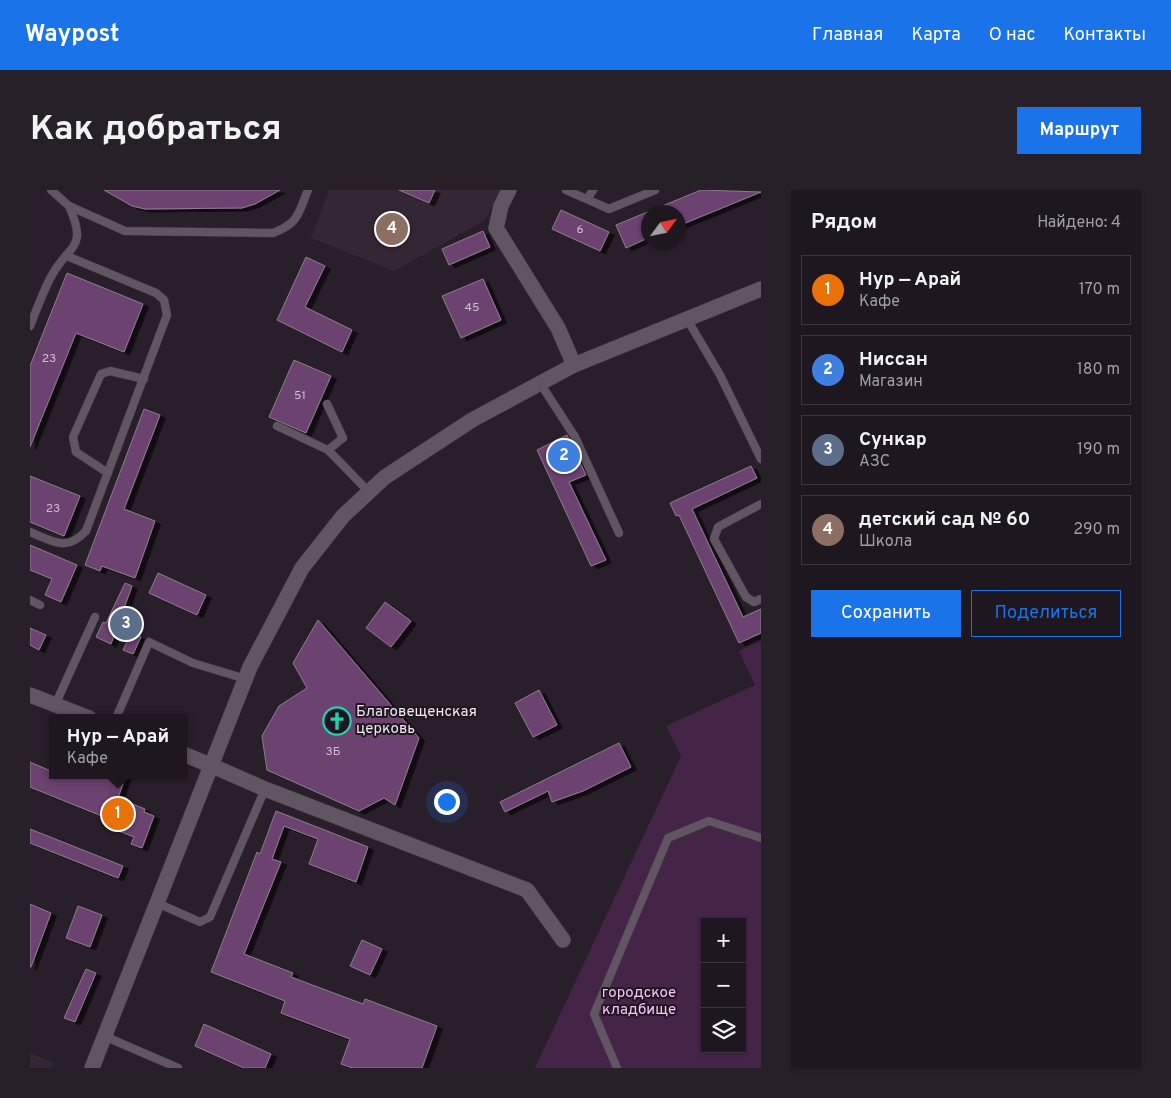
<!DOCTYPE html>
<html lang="ru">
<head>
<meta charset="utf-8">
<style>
  body { margin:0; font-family:Overpass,sans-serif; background:#272029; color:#f1f3f6 }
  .controls { position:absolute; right:15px; bottom:15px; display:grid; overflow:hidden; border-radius:0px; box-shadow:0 1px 4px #0004 }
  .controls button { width:45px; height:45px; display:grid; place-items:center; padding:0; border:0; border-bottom:1px solid #3c363e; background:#1f1720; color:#f1f3f6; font:25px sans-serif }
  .compass { position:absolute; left:611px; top:15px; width:45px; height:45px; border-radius:50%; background:#1f1720; box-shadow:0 1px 4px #0004; rotate:57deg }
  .you { position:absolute; left:416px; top:611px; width:18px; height:18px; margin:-12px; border:4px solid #fff; border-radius:50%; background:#1a73e8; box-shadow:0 0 0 8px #1a73e833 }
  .badge { display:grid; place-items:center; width:32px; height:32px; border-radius:50%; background:#1a73e8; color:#fff; font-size:16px; font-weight:700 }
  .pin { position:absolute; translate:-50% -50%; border:2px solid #fff; box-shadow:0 1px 5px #0006 }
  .popup { position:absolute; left:19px; top:524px; width:138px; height:65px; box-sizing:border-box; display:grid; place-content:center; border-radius:0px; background:#1f1720; filter:drop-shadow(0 1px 4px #0005); font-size:16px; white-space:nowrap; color:#a19fa5 }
  .popup b { font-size:19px; color:#f1f3f6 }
  .popup::after { content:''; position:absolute; left:50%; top:100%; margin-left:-10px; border:10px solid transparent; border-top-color:#1f1720 }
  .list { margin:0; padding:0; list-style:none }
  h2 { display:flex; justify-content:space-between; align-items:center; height:65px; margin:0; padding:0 20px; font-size:21px }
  h2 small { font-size:16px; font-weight:400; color:#a19fa5 }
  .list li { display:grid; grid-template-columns:32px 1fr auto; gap:15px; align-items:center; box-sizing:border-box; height:70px; margin:0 10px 10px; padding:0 10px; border:1px solid #3c363e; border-radius:0px }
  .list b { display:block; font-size:19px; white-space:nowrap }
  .list p { margin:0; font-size:16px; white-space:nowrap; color:#a19fa5 }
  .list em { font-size:16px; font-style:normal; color:#a19fa5 }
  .actions { display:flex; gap:10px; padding:15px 20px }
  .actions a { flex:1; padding:11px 0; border:1px solid #1a73e8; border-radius:0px; text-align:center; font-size:18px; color:#1a73e8 }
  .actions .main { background:#1a73e8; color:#fff }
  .icon { flex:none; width:28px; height:28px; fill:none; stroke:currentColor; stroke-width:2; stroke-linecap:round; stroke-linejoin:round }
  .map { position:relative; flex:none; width:731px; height:878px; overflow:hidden; border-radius:0px }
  header { display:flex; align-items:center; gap:30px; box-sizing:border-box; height:70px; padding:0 25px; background:#1a73e8; color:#fff }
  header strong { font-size:24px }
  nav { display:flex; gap:28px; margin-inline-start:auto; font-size:18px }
  .intro { display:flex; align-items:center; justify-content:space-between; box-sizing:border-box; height:120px; padding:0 30px }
  h1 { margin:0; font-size:35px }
  .button { padding:12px 22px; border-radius:0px; background:#1a73e8; color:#fff; font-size:18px; font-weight:700 }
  main { display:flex; gap:30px; padding:0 30px }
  aside { flex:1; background:#1f1720; border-radius:0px; box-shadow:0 1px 4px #0004 }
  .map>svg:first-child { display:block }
</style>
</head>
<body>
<header>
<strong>Waypost</strong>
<nav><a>Главная</a><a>Карта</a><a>О нас</a><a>Контакты</a></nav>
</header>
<div class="intro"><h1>Как добраться</h1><a class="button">Маршрут</a></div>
<main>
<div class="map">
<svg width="731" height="878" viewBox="0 0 731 878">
  <defs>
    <filter id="shadow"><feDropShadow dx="5.5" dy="3" stdDeviation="0" flood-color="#0009"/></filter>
  </defs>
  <rect width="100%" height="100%" fill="#291f2a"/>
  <g fill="#352636">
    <polygon points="299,0 471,0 455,30 364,81 281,48"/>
    <polygon points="0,863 24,873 22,878 0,878"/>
  </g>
  <path fill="#442447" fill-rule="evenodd" d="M731 451V878H505L651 566 636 536 725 495 709 461ZM675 732H712V859H675Z"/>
  <g fill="#6c436f" stroke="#8b7e8c" filter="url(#shadow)">
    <polygon points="74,0 250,0 225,14 212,18 115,19 102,16"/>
    <polygon points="369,0 405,0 399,13"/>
    <polygon points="671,0 731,2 648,36 648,22 618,22 618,48 596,58 586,35"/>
    <polygon points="531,20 579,42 570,61 522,39"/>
    <polygon points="453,41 460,57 419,75 412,59"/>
    <polygon points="276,67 295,76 275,117 322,140 312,162 247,130"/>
    <polygon points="37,83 113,114 94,162 46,143 0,257 0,176"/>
    <polygon points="453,89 471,130 431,148 412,106"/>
    <polygon points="264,170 301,186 276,243 239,227"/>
    <polygon points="114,219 130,225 94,319 125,331 105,388 72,376 70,381 55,375"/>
    <polygon points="537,245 556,285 539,292 576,370 561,376 507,260"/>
    <polygon points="721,276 727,288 662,319 713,427 731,419 731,443 709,453 649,325 646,326 640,313"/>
    <polygon points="0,286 50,306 34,346 0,332"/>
    <polygon points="0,355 47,375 31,412 15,405 22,389 0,380"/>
    <polygon points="128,383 176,405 167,425 119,403"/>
    <polygon points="95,393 102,396 81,454 66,447 73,432 76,433"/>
    <polygon points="355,412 381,431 361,457 336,438"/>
    <polygon points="288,430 389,548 365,615 354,608 329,621 237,580 232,546 249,516 277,498 263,473"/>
    <polygon points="0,438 16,445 9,460 0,455"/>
    <polygon points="101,443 111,447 103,464 93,460"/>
    <polygon points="509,500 527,535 503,547 485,513"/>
    <polygon points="589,553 601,577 553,601 522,612 518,601 475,622 470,612"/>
    <polygon points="0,572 23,582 23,585 96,585 88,608 115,619 114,622 124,626 112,658 101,654 104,647 81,638 84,631 0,597"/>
    <polygon points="246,621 338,657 326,692 279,674 288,649 254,636 242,669 251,672 214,764 263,783 261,787 333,814 335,809 407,836 392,878 323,878 311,874 320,849 251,823 255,811 181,782 227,662 230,664"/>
    <polygon points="0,639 93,676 88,688 0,653"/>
    <polygon points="0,714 21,723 1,777 0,777"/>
    <polygon points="48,716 72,725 60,757 36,748"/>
    <polygon points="332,750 352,759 340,785 320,776"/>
    <polygon points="56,779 66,783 45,832 34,828"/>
    <polygon points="174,834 241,864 235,878 214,878 165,856"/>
  </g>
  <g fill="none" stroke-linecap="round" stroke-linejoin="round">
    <g stroke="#433a43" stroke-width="9">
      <g id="lane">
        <path d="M21 0 39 16 95 41 243 43C269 33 268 24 278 0"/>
        <polyline points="536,0 579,19 625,0"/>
        <polyline points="557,9 563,0"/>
        <polyline points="657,129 690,185 731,269"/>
        <path d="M0 136C7 119 13 101 22 85 40 53 58 59 39 16"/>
        <polyline points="510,193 545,247 589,343"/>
        <polyline points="297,214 313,248 298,260"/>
        <polyline points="247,236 298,260 339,302"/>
        <polyline points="78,283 46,262 43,247 71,184 80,181 114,189"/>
        <polyline points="731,314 688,337 684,349 716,407 724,412 731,409"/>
        <path d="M0 342C24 352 36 362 56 341L137 125 134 110 126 103 37 66"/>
        <polyline points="0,410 10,415"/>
        <polyline points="25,515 65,427"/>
        <polyline points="86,528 119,452 163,473 216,489"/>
        <polyline points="127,713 170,732 180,727 235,599"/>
        <polyline points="74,846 148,878"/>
        <polyline points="587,878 564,824 638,648 679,631 731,648"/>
      </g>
    </g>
    <g stroke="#433a43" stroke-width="16">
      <g id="street">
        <polyline points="479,0 471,16 466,38 528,138 544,175"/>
        <polyline points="180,575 235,599 497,700 533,750"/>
      </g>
    </g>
    <g stroke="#433a43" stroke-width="16">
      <g id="secondary">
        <polyline points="0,505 59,528"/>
        <polyline points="153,564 180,575"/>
        <polyline points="62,878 220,477 272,378 313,326 355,287 442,230 544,175 731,99"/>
      </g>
    </g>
    <use href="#lane" stroke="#615562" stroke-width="8"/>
    <use href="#street" stroke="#615562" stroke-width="15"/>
    <use href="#secondary" stroke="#615562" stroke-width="15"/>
  </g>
  <defs>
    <g id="church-ring" transform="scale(1.4375)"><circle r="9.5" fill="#201620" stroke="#1fd5b0" stroke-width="1.5"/><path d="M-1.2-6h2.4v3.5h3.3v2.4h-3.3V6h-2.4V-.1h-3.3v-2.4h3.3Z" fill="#1fd5b0"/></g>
  </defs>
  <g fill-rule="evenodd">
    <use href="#church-ring" x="307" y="531"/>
  </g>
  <g text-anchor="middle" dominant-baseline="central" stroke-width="4" stroke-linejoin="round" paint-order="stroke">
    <g font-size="12" fill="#cebfcf">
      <text x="550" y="40">6</text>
      <text x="442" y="118">45</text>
      <text x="19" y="169">23</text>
      <text x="270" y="206">51</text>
      <text x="23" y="319">23</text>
      <text x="303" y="562">3Б</text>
    </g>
    <g font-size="15" fill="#efe8ef" stroke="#201620" text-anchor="start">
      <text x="326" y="522">Благовещенская<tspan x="326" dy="17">церковь</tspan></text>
    </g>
    <g font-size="15" fill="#f6c3fa" stroke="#201620">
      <text x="609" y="803">городское<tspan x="609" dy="17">кладбище</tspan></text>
    </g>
  </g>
</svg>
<div class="controls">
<button>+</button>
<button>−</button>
<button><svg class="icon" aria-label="layers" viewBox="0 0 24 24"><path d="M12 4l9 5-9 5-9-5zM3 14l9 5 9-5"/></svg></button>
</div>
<svg class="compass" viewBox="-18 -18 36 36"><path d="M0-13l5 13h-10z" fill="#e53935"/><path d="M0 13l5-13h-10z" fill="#a19fa5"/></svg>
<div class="you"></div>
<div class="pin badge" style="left:88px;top:624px;background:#e8710a">1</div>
<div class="popup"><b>Нур — Арай</b>Кафе</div>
<div class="pin badge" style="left:534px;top:266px;background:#3f7fe0">2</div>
<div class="pin badge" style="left:96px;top:434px;background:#5c6f8a">3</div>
<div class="pin badge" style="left:362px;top:39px;background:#8d6e63">4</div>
</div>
<aside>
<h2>Рядом<small>Найдено: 4</small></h2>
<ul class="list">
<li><span class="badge" style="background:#e8710a">1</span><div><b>Нур — Арай</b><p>Кафе</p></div><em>170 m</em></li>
<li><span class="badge" style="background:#3f7fe0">2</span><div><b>Ниссан</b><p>Магазин</p></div><em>180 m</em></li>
<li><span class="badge" style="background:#5c6f8a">3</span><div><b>Сункар</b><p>АЗС</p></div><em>190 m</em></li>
<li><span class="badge" style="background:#8d6e63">4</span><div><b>детский сад № 60</b><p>Школа</p></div><em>290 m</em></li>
</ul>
<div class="actions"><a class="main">Сохранить</a><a>Поделиться</a></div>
</aside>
</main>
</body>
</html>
